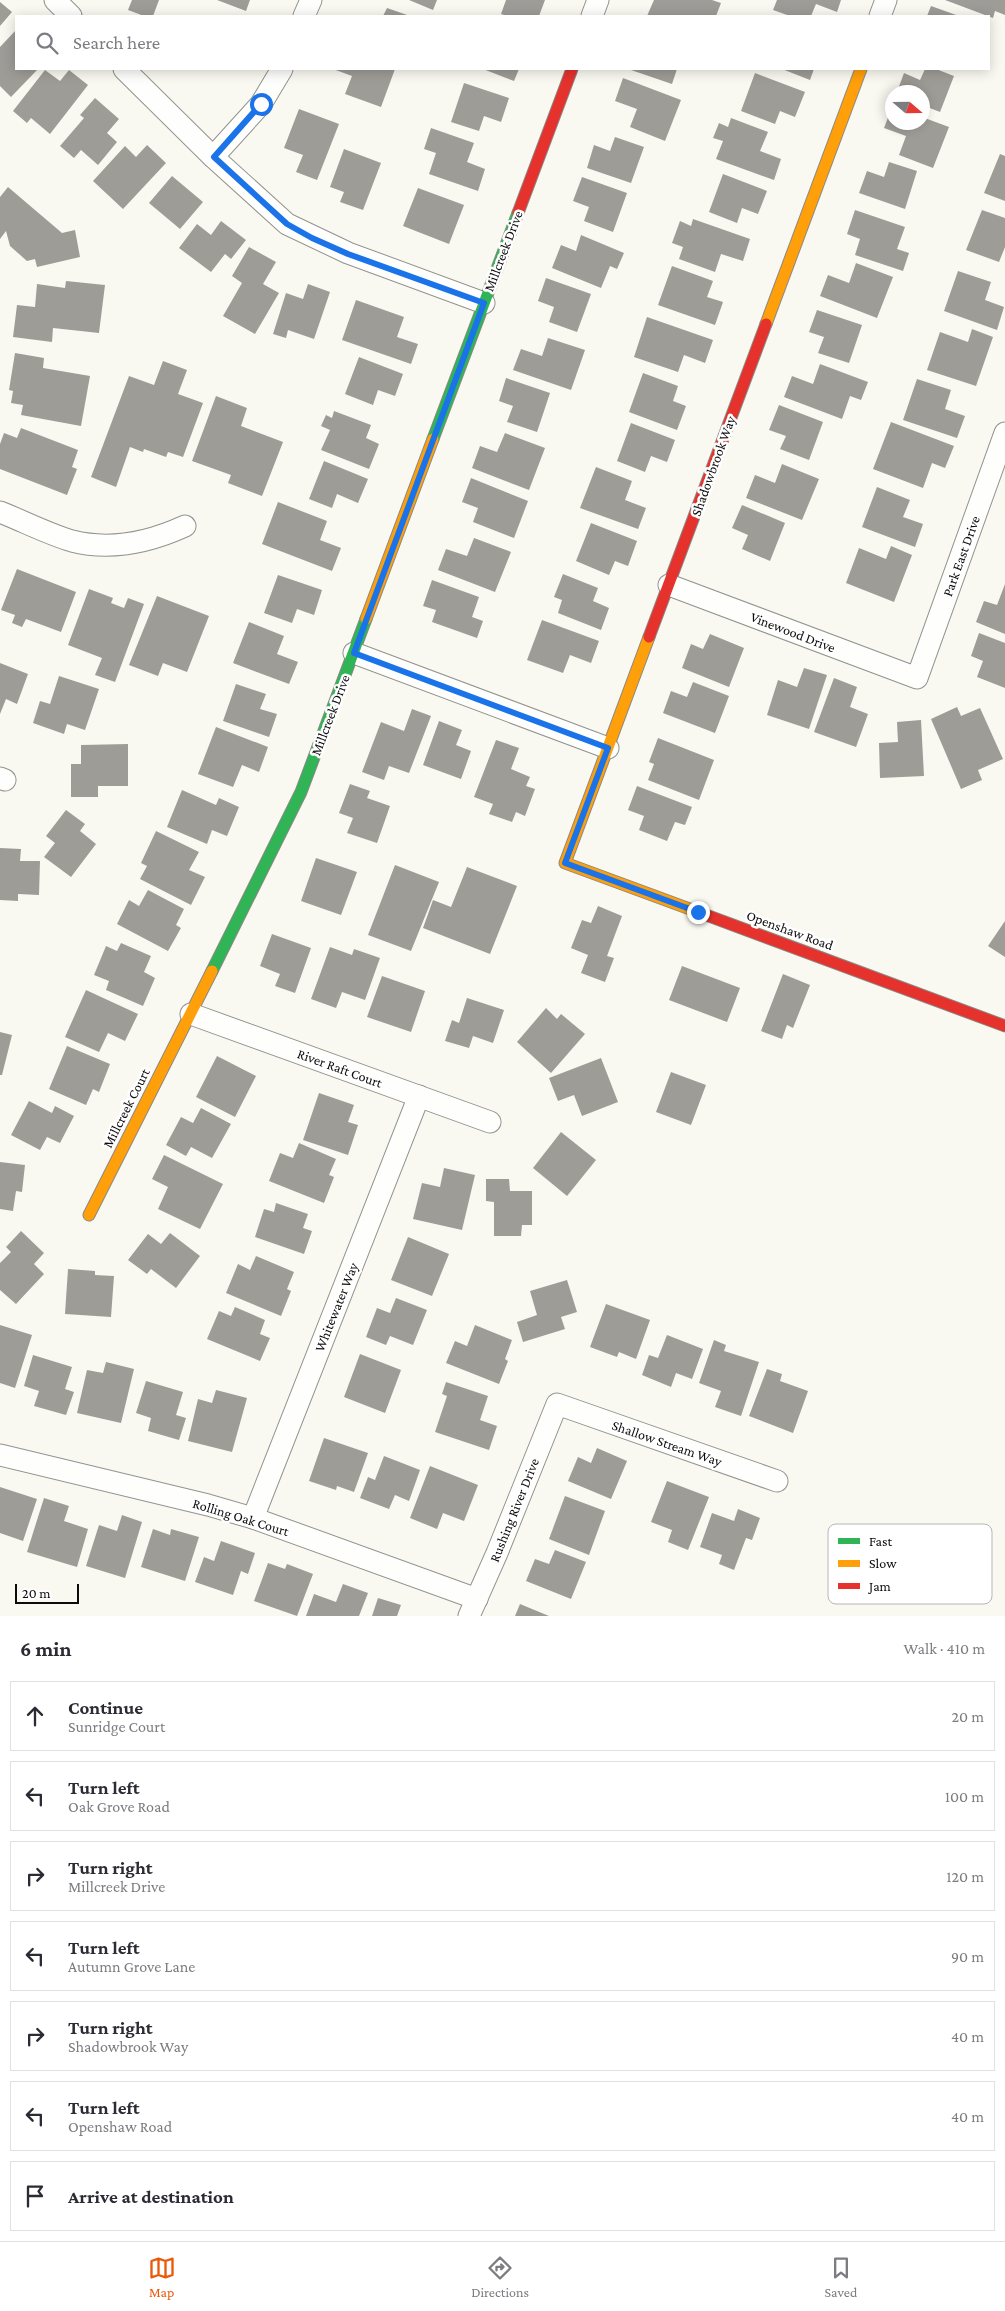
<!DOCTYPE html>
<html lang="en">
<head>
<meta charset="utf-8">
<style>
  body { margin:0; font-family:"Crimson Pro",serif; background:#f2f2f3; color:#2b2b33 }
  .compass { position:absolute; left:885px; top:85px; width:45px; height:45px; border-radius:50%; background:#fff; box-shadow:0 2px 12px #0003; rotate:110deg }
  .scale { position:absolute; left:15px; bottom:12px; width:64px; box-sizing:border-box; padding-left:5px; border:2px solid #0c0c0c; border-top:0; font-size:14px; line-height:18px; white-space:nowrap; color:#0c0c0c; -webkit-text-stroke:4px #fff; paint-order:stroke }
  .stop { position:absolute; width:15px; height:15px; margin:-11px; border:4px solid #1a73e8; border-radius:50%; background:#fff }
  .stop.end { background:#1a73e8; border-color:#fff; box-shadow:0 1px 5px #0008 }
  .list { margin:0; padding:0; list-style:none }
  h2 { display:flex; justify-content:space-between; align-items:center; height:65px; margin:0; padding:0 20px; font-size:21px }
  h2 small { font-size:16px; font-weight:400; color:#7c7c81 }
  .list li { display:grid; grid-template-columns:32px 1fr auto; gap:15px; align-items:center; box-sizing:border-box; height:70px; margin:0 10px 10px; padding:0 10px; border:1px solid #e1e1e2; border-radius:0px }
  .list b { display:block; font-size:19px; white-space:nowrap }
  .list p { margin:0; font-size:16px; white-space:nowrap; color:#7c7c81 }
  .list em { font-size:16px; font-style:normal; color:#7c7c81 }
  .icon { flex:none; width:28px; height:28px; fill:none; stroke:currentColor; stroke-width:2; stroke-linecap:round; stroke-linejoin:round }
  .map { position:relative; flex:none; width:1005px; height:1616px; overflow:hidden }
  .search { position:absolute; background:#fff; box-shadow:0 2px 12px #0003; left:15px; right:15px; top:15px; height:55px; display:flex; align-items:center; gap:12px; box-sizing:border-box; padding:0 18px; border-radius:0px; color:#7c7c81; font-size:19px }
  .sheet { height:625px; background:#fff }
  nav { display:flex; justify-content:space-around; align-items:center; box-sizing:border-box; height:70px; border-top:1px solid #e1e1e2; background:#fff; font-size:14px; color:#7c7c81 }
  nav a { display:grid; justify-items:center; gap:2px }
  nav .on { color:#ea580c }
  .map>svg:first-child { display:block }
</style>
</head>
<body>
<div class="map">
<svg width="1005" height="1616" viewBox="0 0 1005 1616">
  <rect width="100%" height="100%" fill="#faf9f1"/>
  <g fill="#9d9c97">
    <polygon points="132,0 159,0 153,16 144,16 128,10"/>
    <polygon points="217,0 250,0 246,11"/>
    <polygon points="409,0 437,0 433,10"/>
    <polygon points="506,0 545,0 539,16 507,16 501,14"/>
    <polygon points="654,0 712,0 721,3 716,16 647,16"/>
    <polygon points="777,0 841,0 837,12 816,4 811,16 790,16 773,10"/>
    <polygon points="945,0 1005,0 1005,15 995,11 993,18"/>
    <polygon points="0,2 12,12 0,26"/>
    <polygon points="931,6 959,16 927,16"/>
    <polygon points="387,8 410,16 383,16"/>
    <polygon points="16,30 16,69 38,69 11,97 0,86 0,47"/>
    <polygon points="333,69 395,69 381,107 345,94 352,76"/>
    <polygon points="483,69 519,69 514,81"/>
    <polygon points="628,69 677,69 672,84"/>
    <polygon points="782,69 814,69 810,80"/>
    <polygon points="925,69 936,69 954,76 940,112 922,105 922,92 897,92 904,73 920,80"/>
    <polygon points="45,70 60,81 69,70 88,85 50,134 31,118 27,123 13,111"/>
    <polygon points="755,73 805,92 795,117 780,111 775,124 741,111"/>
    <polygon points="623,78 681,100 665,141 630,127 637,109 615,101"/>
    <polygon points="464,83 509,98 501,122 484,116 479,131 451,122"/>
    <polygon points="95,98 119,119 107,133 117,142 98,165 81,150 74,158 60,146 84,118 80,115"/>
    <polygon points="892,107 892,122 922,122 922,117 949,127 933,168 899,155 906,136 884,128"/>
    <polygon points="299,109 339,124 317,180 296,172 303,155 284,148"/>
    <polygon points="731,118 768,132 760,151 781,159 774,180 716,159 723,141 713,138 719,123 728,127"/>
    <polygon points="431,128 474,143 467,162 485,169 478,191 429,174 436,153 424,149"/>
    <polygon points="615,137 644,147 631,183 587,168 594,145 610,151"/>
    <polygon points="147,145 166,163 123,209 93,181 125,146 136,157"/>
    <polygon points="344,149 381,163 363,210 340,202 344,192 330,187"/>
    <polygon points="1000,154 1005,156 1005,201 984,193"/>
    <polygon points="889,162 917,171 905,209 859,193 867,171 884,177"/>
    <polygon points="723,174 767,191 758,214 742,208 737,223 709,212"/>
    <polygon points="172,176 203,202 180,229 149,203"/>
    <polygon points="582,177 627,193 613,232 584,221 589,207 573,201"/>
    <polygon points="8,187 62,233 75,230 80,257 37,267 35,259 27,261 10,246 6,231 0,239 0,197"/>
    <polygon points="418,188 464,205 449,244 403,226"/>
    <polygon points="855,210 905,227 897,249 909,253 903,271 855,255 860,239 847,234"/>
    <polygon points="982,210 1005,218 1005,247 999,262 966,250"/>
    <polygon points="693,219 750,239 743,261 721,254 715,272 679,259 683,247 672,243 680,221 691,226"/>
    <polygon points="221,221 246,240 231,259 225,254 211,272 179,248 197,224 211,235"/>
    <polygon points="581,235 624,253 617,269 610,266 601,288 552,268 561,245 576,251"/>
    <polygon points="249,247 276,262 263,284 279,293 255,334 223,316 242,283 232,276"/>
    <polygon points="856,263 893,277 877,318 820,296 828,275 849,283"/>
    <polygon points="672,266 713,281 707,297 723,302 715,325 658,305"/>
    <polygon points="958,271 991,282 985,300 1004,307 997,330 944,311"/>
    <polygon points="546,278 591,294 577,332 549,322 554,307 538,301"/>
    <polygon points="66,281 105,285 99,333 53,328 52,342 13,337 17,305 35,307 37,284 65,288"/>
    <polygon points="308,284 330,292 314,339 288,330 286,338 273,334 286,293 303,299"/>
    <polygon points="356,300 404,317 397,337 418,344 411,364 342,340"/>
    <polygon points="817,310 862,325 849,363 818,353 824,337 809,332"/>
    <polygon points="647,317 713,340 705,363 684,355 678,372 634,357"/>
    <polygon points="972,329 993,337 976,386 927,370 940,332 968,342"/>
    <polygon points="548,338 585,350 571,390 513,370 521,349 542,356"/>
    <polygon points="15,353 44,358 43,368 90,376 81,426 21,415 23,405 11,403 13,391 9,390"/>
    <polygon points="359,357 403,374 395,396 378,390 373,405 345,394"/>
    <polygon points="163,361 187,370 178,394 203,403 183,457 168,452 166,457 144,449 143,452 130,447 116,487 91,477 129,376 154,385"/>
    <polygon points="820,364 868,382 861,400 850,396 842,419 784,397 792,376 813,384"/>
    <polygon points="643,373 678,386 673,401 686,406 677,430 629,412"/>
    <polygon points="506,378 550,393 537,432 507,422 513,406 499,401"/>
    <polygon points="917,379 951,390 945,409 965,416 957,438 903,420"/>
    <polygon points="216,396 247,408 241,426 283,442 262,496 228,483 231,475 192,461"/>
    <polygon points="779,405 823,422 809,460 780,449 786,436 769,430"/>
    <polygon points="334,411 371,425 366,438 379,444 369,469 321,450 330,430 321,426 326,415 332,418"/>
    <polygon points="891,422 954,446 945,468 932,463 923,488 873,469"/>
    <polygon points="631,423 675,440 667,462 651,456 645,472 617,461"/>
    <polygon points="21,428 78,450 72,467 77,469 67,495 0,469 0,444 4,433 17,438"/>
    <polygon points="505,433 545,448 529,490 472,468 480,446 497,452"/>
    <polygon points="324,461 368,479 358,503 337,494 332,508 309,499"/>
    <polygon points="782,464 819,479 802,520 746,498 755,475 775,483"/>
    <polygon points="596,467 632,481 625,500 646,508 638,529 580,508"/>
    <polygon points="471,478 528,501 514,538 473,522 478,508 462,502"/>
    <polygon points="877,487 910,500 903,517 923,524 915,547 862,527"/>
    <polygon points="278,502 327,521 320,540 341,548 332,571 262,544"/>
    <polygon points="742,505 785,523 770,561 742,549 748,535 732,528"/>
    <polygon points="591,523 637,541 628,566 615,561 609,575 576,561"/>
    <polygon points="474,538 511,552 495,592 438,570 446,549 467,556"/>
    <polygon points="891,546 912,555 894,602 846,583 859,548 886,559"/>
    <polygon points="17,569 76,592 61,632 26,619 22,627 12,623 15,615 1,610"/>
    <polygon points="563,574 598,588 593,601 609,608 601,630 558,613 562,600 554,597"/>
    <polygon points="278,575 322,590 314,615 297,609 292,623 264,613"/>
    <polygon points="432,580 479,597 472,617 483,621 477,638 432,622 436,610 423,606"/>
    <polygon points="1005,584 1005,634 976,622 984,601 997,605"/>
    <polygon points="89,589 113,598 111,603 124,608 128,598 144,604 115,682 95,675 102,658 68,645"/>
    <polygon points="157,596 209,616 187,672 163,663 158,676 129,665"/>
    <polygon points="542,620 599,641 591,663 570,655 563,673 527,660"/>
    <polygon points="249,622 284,636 277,654 298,662 289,684 233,663"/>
    <polygon points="979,633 1005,643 1005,688 977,677 983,661 971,656"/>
    <polygon points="710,634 744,648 729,687 682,668 691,644 703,649"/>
    <polygon points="0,663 28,674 17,704 6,699 0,714"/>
    <polygon points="804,668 827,675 809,729 767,715 778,680 797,687"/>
    <polygon points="59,676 99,689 85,730 67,724 64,734 33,723 40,701 50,704"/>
    <polygon points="834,678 857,687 850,707 868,714 856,747 814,732"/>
    <polygon points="693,682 729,696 715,733 663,713 671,691 687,697"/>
    <polygon points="236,684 266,694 260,709 277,714 269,737 223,721"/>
    <polygon points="957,707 961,716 980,708 1003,759 978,770 982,780 961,789 931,719"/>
    <polygon points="412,709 431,716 409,773 389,766 384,780 362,772 381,722 404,731"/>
    <polygon points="921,720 924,776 880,778 879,743 898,742 897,722"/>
    <polygon points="439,721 462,730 456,745 471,751 461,779 423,765"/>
    <polygon points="216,727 268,747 259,772 242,765 233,787 198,774"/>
    <polygon points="658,738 714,760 699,800 648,780 654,764 649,762"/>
    <polygon points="496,740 519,748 511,769 530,777 526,786 535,789 525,816 516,812 512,822 489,814 493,804 474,797"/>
    <polygon points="128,744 128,786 98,786 98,797 71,797 71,764 81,764 81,745"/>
    <polygon points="350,784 370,791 367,798 390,806 377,843 347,833 353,818 339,813"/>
    <polygon points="637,786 692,807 685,825 675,822 667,841 639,830 644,816 628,810"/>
    <polygon points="182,790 216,805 219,798 239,807 227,836 212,830 207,844 167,827"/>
    <polygon points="66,810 85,824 80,831 96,844 71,877 44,857 55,843 46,836"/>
    <polygon points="156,831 199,852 189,870 205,877 191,905 140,879 147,866 141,863"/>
    <polygon points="0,848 21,849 20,861 40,861 39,895 18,894 18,901 0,900"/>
    <polygon points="316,858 357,872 341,915 301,901"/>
    <polygon points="395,865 439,882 411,951 368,935"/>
    <polygon points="467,867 517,886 490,954 423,928 433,900 451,907"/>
    <polygon points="148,890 184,909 176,925 181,928 168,951 117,924 129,900 139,906"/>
    <polygon points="598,906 622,916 607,956 614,958 605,982 581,973 588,955 571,948 582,920 591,923"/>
    <polygon points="1005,921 1005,957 988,946"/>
    <polygon points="272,934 311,948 295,993 275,986 280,974 260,966"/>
    <polygon points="121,943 151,956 144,972 155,978 143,1006 106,990 109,981 94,975 106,946 117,951"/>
    <polygon points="330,947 352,955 354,949 380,958 365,1000 342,992 336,1008 311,999"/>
    <polygon points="682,966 740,988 727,1022 669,1000"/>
    <polygon points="783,974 810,985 793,1028 787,1025 782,1039 761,1031"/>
    <polygon points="382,976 425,991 411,1032 367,1017"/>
    <polygon points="86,990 138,1014 125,1041 108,1033 99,1052 65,1037"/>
    <polygon points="467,998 504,1010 493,1043 473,1036 469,1048 445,1041 452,1020 459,1023"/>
    <polygon points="546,1008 557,1019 561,1014 585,1034 551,1073 517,1042"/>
    <polygon points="0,1032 12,1035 2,1075 0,1075"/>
    <polygon points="67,1046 110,1064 99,1092 93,1089 86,1105 49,1089"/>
    <polygon points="217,1056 256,1076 235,1117 196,1097"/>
    <polygon points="601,1058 618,1102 582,1116 574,1095 558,1101 549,1078"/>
    <polygon points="671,1072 706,1085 691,1125 656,1112"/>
    <polygon points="319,1093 354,1105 348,1122 358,1125 348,1155 303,1140"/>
    <polygon points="29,1101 52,1113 55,1106 74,1116 60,1143 47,1137 40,1150 11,1135"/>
    <polygon points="201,1108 231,1124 212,1158 191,1147 186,1156 166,1145 181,1117 193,1123"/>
    <polygon points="561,1132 596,1160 567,1196 533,1168"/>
    <polygon points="299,1143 336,1159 329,1175 334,1177 324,1203 269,1181 280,1153 293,1158"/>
    <polygon points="164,1155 223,1184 200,1229 158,1209 168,1187 152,1179"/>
    <polygon points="0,1162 25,1165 22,1192 16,1191 13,1211 0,1209"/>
    <polygon points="444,1168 475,1175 462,1230 413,1219 422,1183 440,1187"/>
    <polygon points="486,1179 509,1179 510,1191 532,1191 532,1225 522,1225 521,1236 494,1236 494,1202 486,1201"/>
    <polygon points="276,1203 308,1214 303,1228 312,1231 304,1254 255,1237 264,1209 274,1212"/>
    <polygon points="21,1231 44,1253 34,1264 44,1274 16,1304 0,1290 0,1263 11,1252 6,1247"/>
    <polygon points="170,1233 200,1256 176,1288 151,1269 147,1274 128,1260 148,1234 161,1244"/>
    <polygon points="408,1237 449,1254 432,1296 391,1280"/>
    <polygon points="256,1256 294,1272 287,1289 291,1291 281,1316 226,1293 238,1264 250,1270"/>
    <polygon points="68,1269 95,1271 95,1275 114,1276 111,1317 65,1314"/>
    <polygon points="567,1280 577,1312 561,1317 565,1329 523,1342 517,1322 537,1315 530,1291"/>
    <polygon points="396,1298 427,1310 413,1345 390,1336 386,1345 366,1337 377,1308 390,1313"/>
    <polygon points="606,1304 650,1320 636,1359 619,1352 617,1357 590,1347"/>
    <polygon points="235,1307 265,1320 260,1334 270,1338 260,1361 207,1339 219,1311 231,1316"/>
    <polygon points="0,1325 32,1335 15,1388 0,1383"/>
    <polygon points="475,1325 512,1340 505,1359 508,1361 499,1384 446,1363 455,1341 467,1346"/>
    <polygon points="667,1335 703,1349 692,1379 676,1373 671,1387 642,1375 649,1355 658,1358"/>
    <polygon points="714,1340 726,1345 724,1351 759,1362 741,1416 715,1407 721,1391 699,1383"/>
    <polygon points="360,1354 401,1370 385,1413 344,1397"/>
    <polygon points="33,1355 72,1367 65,1389 74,1392 66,1415 34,1406 39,1391 24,1386"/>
    <polygon points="106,1362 134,1369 121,1423 77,1413 87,1370 103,1373"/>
    <polygon points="767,1369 782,1374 780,1381 808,1391 793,1433 749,1416"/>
    <polygon points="146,1381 183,1392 176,1415 186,1418 179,1440 148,1431 151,1418 136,1413"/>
    <polygon points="446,1382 488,1396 480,1420 497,1426 489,1450 435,1432 447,1396 442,1394"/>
    <polygon points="216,1390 247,1398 232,1452 188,1441 198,1399 212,1403"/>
    <polygon points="324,1438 368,1453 354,1492 337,1486 336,1490 309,1481"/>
    <polygon points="597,1448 627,1461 611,1499 568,1481 578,1457 591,1463"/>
    <polygon points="384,1456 420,1470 409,1501 395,1495 389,1509 360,1498 368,1477 375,1480"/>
    <polygon points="430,1466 478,1485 464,1521 443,1513 437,1529 410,1518"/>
    <polygon points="667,1481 709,1497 688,1550 668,1542 672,1530 651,1522"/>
    <polygon points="0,1487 37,1499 23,1541 0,1533"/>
    <polygon points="565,1496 605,1511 589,1555 549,1539"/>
    <polygon points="44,1498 69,1506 64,1521 88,1529 77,1567 27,1552"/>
    <polygon points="738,1509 760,1518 752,1540 746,1538 734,1570 719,1564 722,1555 700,1547 712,1513 734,1521"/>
    <polygon points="122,1515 142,1522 125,1578 86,1566 99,1525 117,1531"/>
    <polygon points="153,1529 170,1535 171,1529 199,1537 185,1581 141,1567"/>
    <polygon points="221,1541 255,1553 248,1574 241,1571 233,1595 195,1582 204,1557 214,1561"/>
    <polygon points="555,1550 586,1562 571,1599 526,1581 535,1559 549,1564"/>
    <polygon points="268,1563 285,1569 287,1564 313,1574 297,1616 254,1601"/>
    <polygon points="343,1584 368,1593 359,1616 306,1616 314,1594 336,1602"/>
    <polygon points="378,1598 401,1605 397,1616 372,1616"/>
    <polygon points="520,1604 549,1616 515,1616"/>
  </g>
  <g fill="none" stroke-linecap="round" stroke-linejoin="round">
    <g stroke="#93938f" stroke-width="23">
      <g id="street">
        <polyline points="55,0 71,16"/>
        <polyline points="304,16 311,0"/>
        <polyline points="592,16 598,0"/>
        <polyline points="880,16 886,0"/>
        <polyline points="124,69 213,157 287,224 348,253 484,303"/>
        <polyline points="213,157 261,104 282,69"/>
        <path d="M0 512C23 521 48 534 72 541 111 551 150 542 185 526"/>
        <polyline points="669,585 917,678 1005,433"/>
        <polyline points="354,653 608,748"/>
        <polyline points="0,778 5,780"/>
        <polyline points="191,1014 490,1122"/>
        <polyline points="0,1455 208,1505 253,1518 477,1599"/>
        <polyline points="253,1518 419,1096"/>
        <polyline points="469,1616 497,1553 557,1404 777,1481"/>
      </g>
    </g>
    <g stroke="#8a8986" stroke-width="13">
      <g id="fast">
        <polyline points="433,439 518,213"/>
        <polyline points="212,971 301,792 366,619"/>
      </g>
    </g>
    <g stroke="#8a8986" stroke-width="13">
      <g id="slow">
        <polyline points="766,324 861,69"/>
        <polyline points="366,619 433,439"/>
        <polyline points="649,637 565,863 698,912"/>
        <polyline points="89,1215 212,971"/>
      </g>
    </g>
    <g stroke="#8a8986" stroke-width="13">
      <g id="jam">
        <polyline points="518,213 572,69"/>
        <polyline points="649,637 766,324"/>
        <polyline points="698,912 1005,1026"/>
      </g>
    </g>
    <use href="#street" stroke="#fefefd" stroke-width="21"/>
    <use href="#fast" stroke="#30b455" stroke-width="11"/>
    <use href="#slow" stroke="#ff9f0a" stroke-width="11"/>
    <use href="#jam" stroke="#e5322d" stroke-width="11"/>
  </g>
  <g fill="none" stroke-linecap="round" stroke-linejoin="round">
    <polyline stroke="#1a73e8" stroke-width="6" points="261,104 214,157 287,224 312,238 348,254 484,303 354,653 608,748 565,863 698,912"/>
  </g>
  <g text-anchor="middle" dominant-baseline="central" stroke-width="5" stroke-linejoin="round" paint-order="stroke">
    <g font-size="14" fill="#0c0c0c" stroke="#fff">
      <text transform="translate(503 251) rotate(-69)">Millcreek Drive</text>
      <text transform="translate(713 466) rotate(-70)">Shadowbrook Way</text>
      <text transform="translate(961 556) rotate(-70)">Park East Drive</text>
      <text transform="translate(793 632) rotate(21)">Vinewood Drive</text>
      <text transform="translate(330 715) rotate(-69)">Millcreek Drive</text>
      <text transform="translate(790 930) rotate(20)">Openshaw Road</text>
      <text transform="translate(340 1068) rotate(20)">River Raft Court</text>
      <text transform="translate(126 1108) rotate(-63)">Millcreek Court</text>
      <text transform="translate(336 1307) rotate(-68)">Whitewater Way</text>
      <text transform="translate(667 1443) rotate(19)">Shallow Stream Way</text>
      <text transform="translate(514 1510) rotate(-68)">Rushing River Drive</text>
      <text transform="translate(241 1517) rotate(17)">Rolling Oak Court</text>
    </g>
  </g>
  <rect x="828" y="1524" width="164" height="80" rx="8" fill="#fff" stroke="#b6b6b6" stroke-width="1"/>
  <rect x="838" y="1538" width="22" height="6" fill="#30b455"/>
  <rect x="838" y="1560" width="22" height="7" fill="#ff9f0a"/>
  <rect x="838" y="1583" width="22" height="6" fill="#e5322d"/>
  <g font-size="14" fill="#0c0c0c">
    <text x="869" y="1546">Fast</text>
    <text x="869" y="1568">Slow</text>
    <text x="869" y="1591">Jam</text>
  </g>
</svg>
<svg class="compass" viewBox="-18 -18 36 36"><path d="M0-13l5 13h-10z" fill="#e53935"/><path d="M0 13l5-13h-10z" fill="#7c7c81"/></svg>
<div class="scale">20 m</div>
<div class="stop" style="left:261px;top:104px"></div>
<div class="stop end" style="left:698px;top:912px"></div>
<div class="search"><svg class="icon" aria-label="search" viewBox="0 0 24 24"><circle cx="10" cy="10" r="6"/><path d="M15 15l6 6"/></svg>Search here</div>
</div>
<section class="sheet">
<h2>6 min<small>Walk · 410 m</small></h2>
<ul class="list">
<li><svg class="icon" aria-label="ahead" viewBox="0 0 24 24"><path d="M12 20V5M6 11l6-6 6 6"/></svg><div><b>Continue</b><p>Sunridge Court</p></div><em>20 m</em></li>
<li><svg class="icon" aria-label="left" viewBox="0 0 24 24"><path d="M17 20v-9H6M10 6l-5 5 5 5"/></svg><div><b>Turn left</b><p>Oak Grove Road</p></div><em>100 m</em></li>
<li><svg class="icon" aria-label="right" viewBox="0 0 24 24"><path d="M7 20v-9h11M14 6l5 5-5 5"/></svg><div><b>Turn right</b><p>Millcreek Drive</p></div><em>120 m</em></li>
<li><svg class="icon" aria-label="left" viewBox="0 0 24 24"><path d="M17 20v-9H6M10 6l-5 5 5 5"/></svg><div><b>Turn left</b><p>Autumn Grove Lane</p></div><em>90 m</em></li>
<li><svg class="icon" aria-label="right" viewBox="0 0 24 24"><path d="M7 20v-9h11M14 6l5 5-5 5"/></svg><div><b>Turn right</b><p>Shadowbrook Way</p></div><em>40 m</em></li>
<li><svg class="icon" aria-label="left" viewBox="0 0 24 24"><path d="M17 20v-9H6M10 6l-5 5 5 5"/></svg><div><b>Turn left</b><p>Openshaw Road</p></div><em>40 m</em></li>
<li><svg class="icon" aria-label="arrive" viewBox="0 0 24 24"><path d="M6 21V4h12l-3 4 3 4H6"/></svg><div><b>Arrive at destination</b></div></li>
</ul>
</section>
<nav>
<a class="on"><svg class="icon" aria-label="map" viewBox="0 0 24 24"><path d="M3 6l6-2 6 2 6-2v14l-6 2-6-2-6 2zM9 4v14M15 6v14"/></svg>Map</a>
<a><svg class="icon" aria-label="directions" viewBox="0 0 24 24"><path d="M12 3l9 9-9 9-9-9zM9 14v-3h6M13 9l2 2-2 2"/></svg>Directions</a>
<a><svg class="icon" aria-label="saved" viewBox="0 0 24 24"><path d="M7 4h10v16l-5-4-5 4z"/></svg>Saved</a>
</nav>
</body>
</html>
